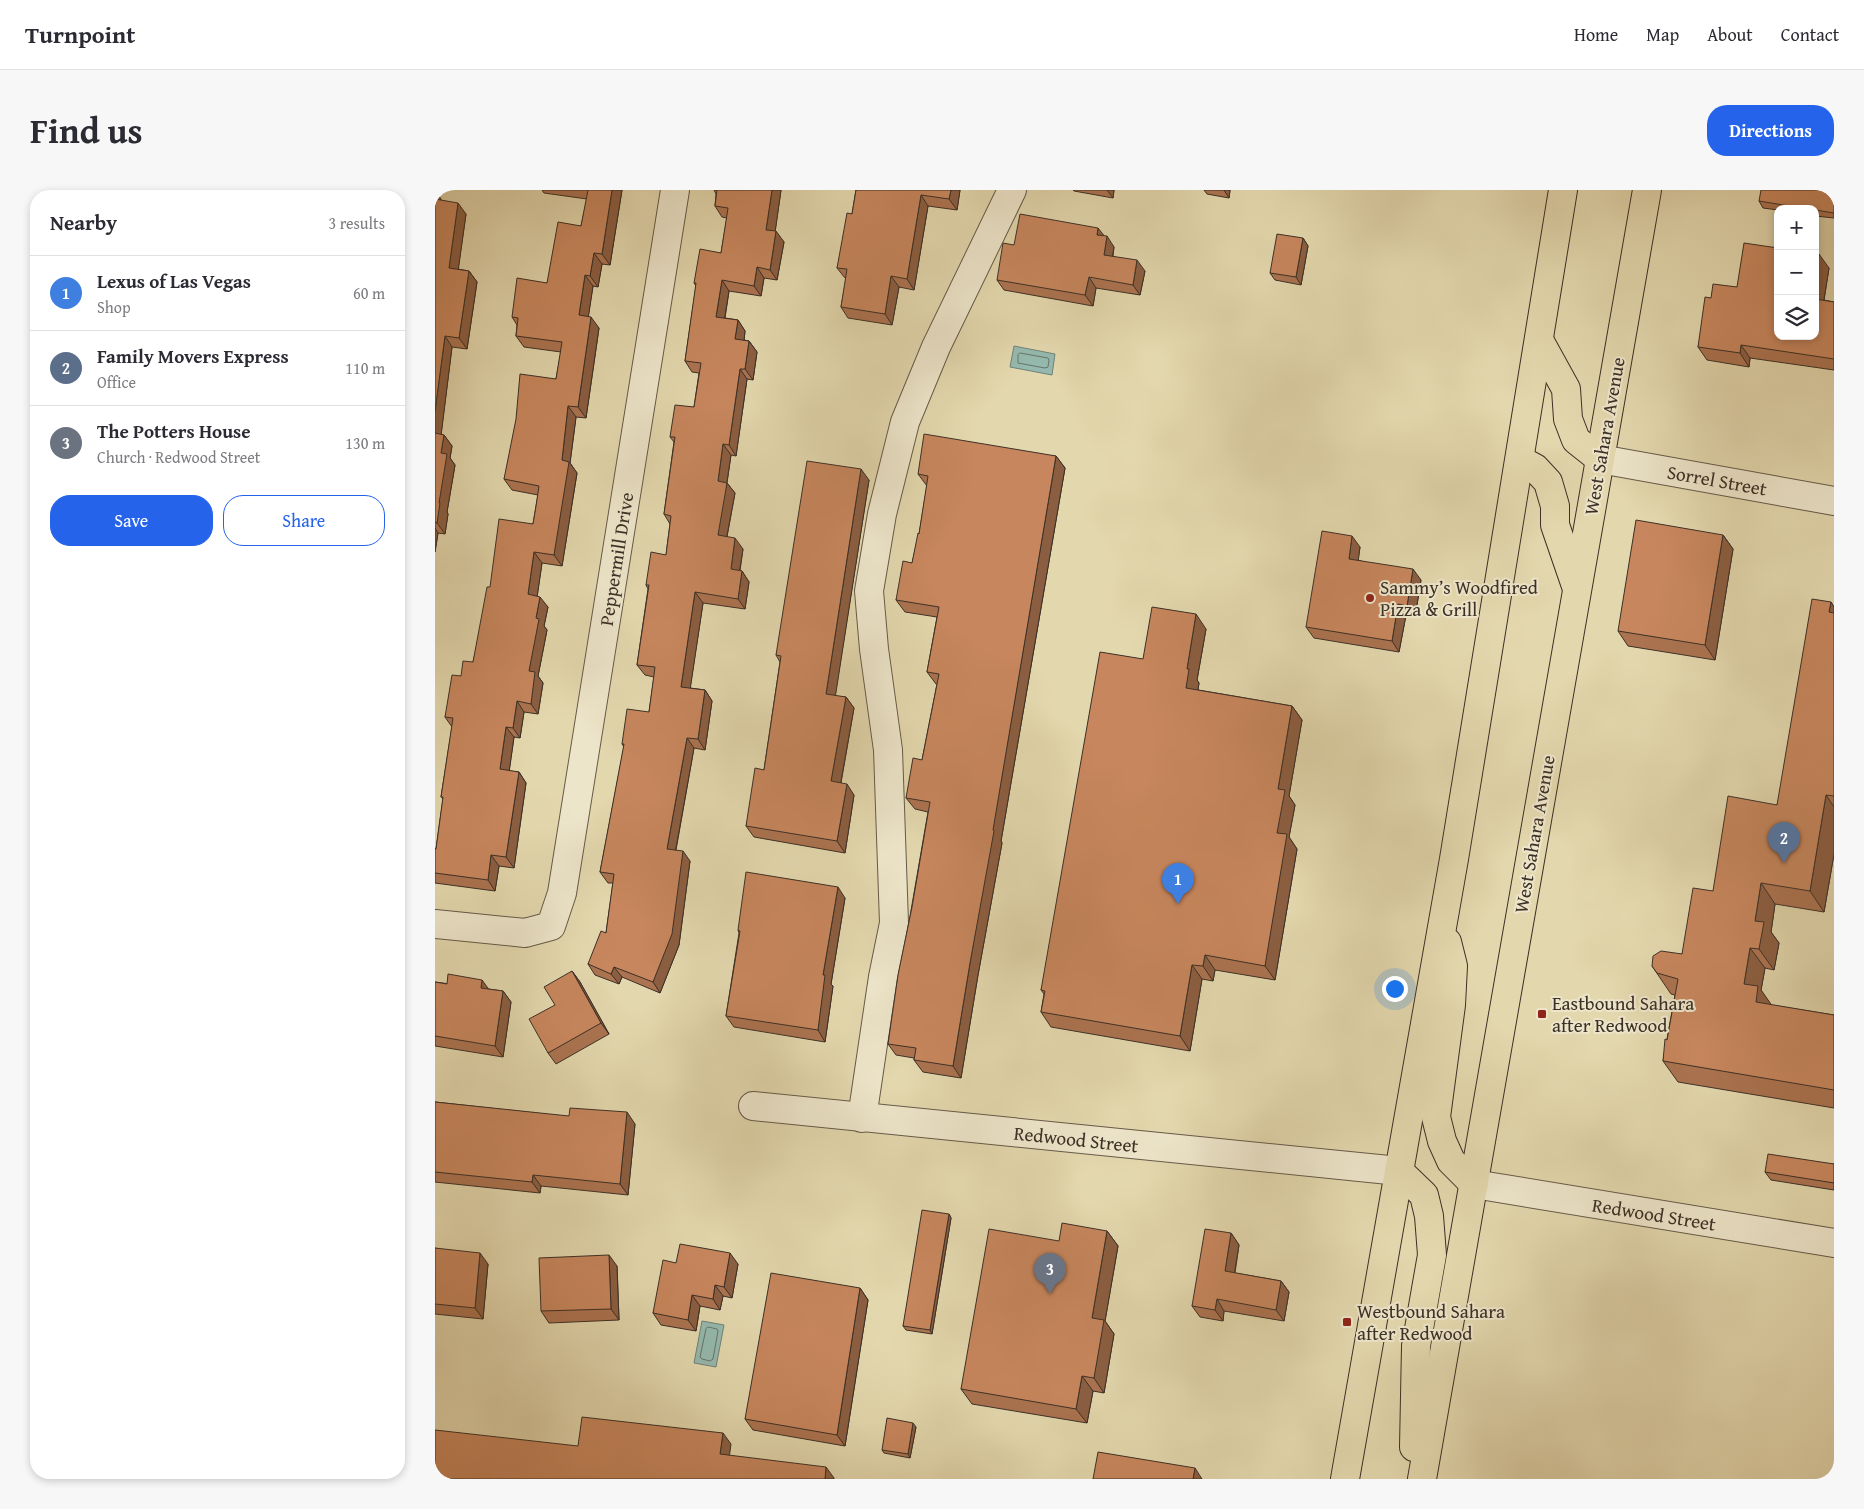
<!DOCTYPE html>
<html lang="en">
<head>
<meta charset="utf-8">
<style>
  body { margin:0; font-family:"Gentium Book Plus",serif; background:#f7f7f7; color:#2b2b33 }
  .controls { position:absolute; right:15px; top:15px; display:grid; overflow:hidden; border-radius:10px; box-shadow:0 2px 8px #0003 }
  .controls button { width:45px; height:45px; display:grid; place-items:center; padding:0; border:0; border-bottom:1px solid #e1e1e2; background:#fff; color:#2b2b33; font:25px sans-serif }
  .you { position:absolute; left:959px; top:798px; width:18px; height:18px; margin:-12px; border:4px solid #fff; border-radius:50%; background:#1a73e8; box-shadow:0 0 0 8px #1a73e833 }
  .badge { display:grid; place-items:center; width:32px; height:32px; border-radius:50%; background:#2563eb; color:#fff; font-size:16px; font-weight:700 }
  .pin { position:absolute; translate:-50% -41px; filter:drop-shadow(0 1px 2px #0008) }
  .pin::after { content:''; position:absolute; top:26px; width:18px; height:15px; background:inherit; clip-path:polygon(0 0,100% 0,50% 100%) }
  .list { margin:0; padding:0; list-style:none }
  h2 { display:flex; justify-content:space-between; align-items:center; height:65px; margin:0; padding:0 20px; font-size:21px }
  h2 small { font-size:16px; font-weight:400; color:#7c7c81 }
  .list li { display:grid; grid-template-columns:32px 1fr auto; gap:15px; align-items:center; box-sizing:border-box; height:75px; padding:0 20px; border-top:1px solid #e1e1e2 }
  .list b { display:block; font-size:19px; white-space:nowrap }
  .list p { margin:0; font-size:16px; white-space:nowrap; color:#7c7c81 }
  .list em { font-size:16px; font-style:normal; color:#7c7c81 }
  .actions { display:flex; gap:10px; padding:15px 20px }
  .actions a { flex:1; padding:11px 0; border:1px solid #2563eb; border-radius:20px; text-align:center; font-size:18px; color:#2563eb }
  .actions .main { background:#2563eb; color:#fff }
  .icon { flex:none; width:28px; height:28px; fill:none; stroke:currentColor; stroke-width:2; stroke-linecap:round; stroke-linejoin:round }
  .map { position:relative; flex:none; width:1399px; height:1289px; overflow:hidden; border-radius:20px }
  header { display:flex; align-items:center; gap:30px; box-sizing:border-box; height:70px; padding:0 25px; background:#fff; border-bottom:1px solid #e1e1e2 }
  header strong { font-size:24px }
  nav { display:flex; gap:28px; margin-inline-start:auto; font-size:18px }
  .intro { display:flex; align-items:center; justify-content:space-between; box-sizing:border-box; height:120px; padding:0 30px }
  h1 { margin:0; font-size:35px }
  .button { padding:12px 22px; border-radius:20px; background:#2563eb; color:#fff; font-size:18px; font-weight:700 }
  main { display:flex; gap:30px; padding:0 30px }
  aside { flex:1; background:#fff; border-radius:20px; box-shadow:0 2px 8px #0003 }
  .map>svg:first-child { display:block }
</style>
</head>
<body>
<header>
<strong>Turnpoint</strong>
<nav><a>Home</a><a>Map</a><a>About</a><a>Contact</a></nav>
</header>
<div class="intro"><h1>Find us</h1><a class="button">Directions</a></div>
<main>
<aside>
<h2>Nearby<small>3 results</small></h2>
<ul class="list">
<li><span class="badge" style="background:#3f7fe0">1</span><div><b>Lexus of Las Vegas</b><p>Shop</p></div><em>60 m</em></li>
<li><span class="badge" style="background:#5c6f8a">2</span><div><b>Family Movers Express</b><p>Office</p></div><em>110 m</em></li>
<li><span class="badge" style="background:#6b7280">3</span><div><b>The Potters House</b><p>Church · Redwood Street</p></div><em>130 m</em></li>
</ul>
<div class="actions"><a class="main">Save</a><a>Share</a></div>
</aside>
<div class="map">
<svg width="1399" height="1289" viewBox="0 0 1399 1289">
  <rect width="100%" height="100%" fill="#e3d7ad"/>
  <filter id="stains"><feTurbulence type="fractalNoise" baseFrequency=".004" numOctaves="4"/><feColorMatrix values="0 0 0 0 .2 0 0 0 0 .09 0 0 0 0 .02 0 0 0 .5 -.17"/></filter>
  <radialGradient id="worn" r=".72"><stop offset=".6" stop-color="#630" stop-opacity="0"/><stop offset="1" stop-color="#630" stop-opacity=".3"/></radialGradient>
  <g fill="#95b9ae" stroke="#718278">
    <polygon points="579,156 620,164 617,185 575,177"/>
    <polygon points="267,1131 289,1135 281,1177 259,1173"/>
  </g>
  <g fill="none" stroke-linecap="round" stroke-linejoin="round">
    <g stroke="#68746a" stroke-width="1">
      <polygon points="585,163 613,168 614,170 613,177 610,178 583,173 583,165"/>
      <polygon points="273,1137 282,1139 283,1141 278,1169 275,1171 267,1169 265,1167 271,1139"/>
    </g>
    <g stroke="#665a48" stroke-width="30">
      <g id="minor">
        <polyline points="1165,269 1399,311"/>
        <polyline points="0,734 90,743 116,736 127,703 240,0"/>
        <polyline points="318,916 964,981"/>
        <polyline points="427,928 448,787 459,733 453,560 439,459 434,401 447,324 470,232 501,157 577,0"/>
        <polyline points="1039,994 1399,1053"/>
      </g>
    </g>
    <g stroke="#3c3026" stroke-width="30">
      <g id="major">
        <polyline points="1104,150 1131,199 1133,229 1141,250 1165,269"/>
        <polyline points="1085,270 1100,278 1113,292 1120,316 1120,335 1141,396"/>
        <polyline points="1012,752 1018,776 1016,815 1001,927 1007,951 1016,971 1039,994"/>
        <polyline points="964,981 989,1005 994,1026 997,1065 981,1156 979,1257"/>
        <polyline points="910,1289 1019,669 1128,0"/>
        <polyline points="987,1289 1212,0"/>
      </g>
    </g>
    <use href="#minor" stroke="#ede5ca" stroke-width="28"/>
    <use href="#major" stroke="#e3d7ad" stroke-width="28"/>
  </g>
  <g fill="#ab7350" stroke="#3c3026">
    <polygon points="0,0 6,10 31,24 23,79 34,81 42,92 32,159 17,157 6,244 9,245 17,256 15,268 20,275 12,322 13,324 10,344 3,343 0,362"/>
    <polygon points="107,0 187,0 175,75 167,74 163,97 158,96 153,127 164,138 151,228 141,227 135,273 142,283 127,376 107,373 102,406 113,417 109,436 112,440 103,486 108,493 103,524 89,522 85,548 79,547 74,581 84,582 91,593 79,678 64,676 60,701 0,693 0,659 1,659 8,609 6,607 17,537 10,527 26,486 38,472 55,397 98,334 103,305 77,300 69,289 121,189 126,162 89,157 81,146 82,135 77,127 112,93 146,36 152,9 109,3"/>
    <polygon points="279,0 346,0 340,41 349,52 342,90 329,88 326,106 294,101 290,128 303,130 310,141 309,150 314,151 322,162 318,190 312,189 301,266 296,265 292,293 300,303 292,347 308,359 305,381 307,381 314,392 310,419 268,413 255,498 270,500 277,511 270,560 259,558 241,660 255,671 244,755 225,803 187,787 184,794 160,785 153,774 171,743 178,693 173,693 165,682 189,557 187,554 214,522 219,487 210,485 202,475 213,399 211,395 231,365 235,334 229,324 239,252 235,247 259,217 264,183 257,182 250,171 261,96 259,93 286,63 292,28 287,27 280,16 281,4"/>
    <polygon points="421,0 525,0 522,20 493,16 479,100 464,97 457,135 413,128 406,117 411,89 410,88 402,78 417,24"/>
    <polygon points="638,0 679,0 678,8 639,1"/>
    <polygon points="769,0 795,0 794,8 772,4"/>
    <polygon points="1399,0 1399,28 1380,26 1380,19 1343,19 1343,20 1328,18 1324,11"/>
    <polygon points="669,46 679,57 678,66 710,81 705,105 661,98 658,116 569,100 562,90"/>
    <polygon points="868,48 873,56 866,95 840,90 835,83"/>
    <polygon points="1394,78 1389,110 1399,112 1399,180 1315,168 1314,177 1272,170 1263,157 1276,108 1302,97"/>
    <polygon points="621,266 630,278 566,651 567,653 543,785 526,888 488,882 479,870 479,868 461,865 453,854 493,622 480,619 471,608 487,570 502,494 501,494 492,482 502,427 470,422 461,410 477,373 484,344 492,296 483,284"/>
    <polygon points="434,290 400,506 411,507 419,518 406,593 419,605 410,663 319,647 311,636 329,580 345,472 341,465"/>
    <polygon points="1288,345 1298,359 1280,470 1193,456 1183,441"/>
    <polygon points="925,357 923,370 986,390 980,427 971,425 964,462 879,448 871,437"/>
    <polygon points="1396,412 1399,417 1399,664 1389,722 1340,714 1336,742 1344,753 1339,780 1330,778 1326,800 1336,815 1399,825 1399,918 1243,892 1228,871 1240,805 1236,804 1217,776 1247,764 1278,701 1342,615"/>
    <polygon points="771,439 762,490 764,493 763,500 857,516 867,530 854,606 860,615 854,647 862,659 840,790 780,780 778,791 767,789 755,861 616,837 606,822 609,804 606,800 708,469"/>
    <polygon points="410,708 396,794 398,796 390,852 299,837 291,826 304,743 303,740"/>
    <polygon points="137,781 145,792 174,844 121,874 113,863 120,815"/>
    <polygon points="0,792 68,801 76,812 68,867 0,856"/>
    <polygon points="0,912 200,934 193,1005 106,996 105,1003 0,992"/>
    <polygon points="1399,974 1399,1000 1336,990 1330,982"/>
    <polygon points="514,1024 516,1028 497,1144 471,1140 468,1136"/>
    <polygon points="672,1041 683,1056 670,1131 679,1144 669,1203 658,1201 652,1233 537,1214 526,1199 624,1051"/>
    <polygon points="796,1043 804,1055 800,1083 846,1091 854,1102 849,1131 789,1121 788,1131 765,1127 757,1116"/>
    <polygon points="0,1058 53,1074 48,1129 0,1124"/>
    <polygon points="241,1073 303,1074 297,1108 288,1106 285,1120 265,1116 261,1141 226,1135 218,1123"/>
    <polygon points="182,1076 184,1130 114,1133 106,1121"/>
    <polygon points="425,1098 433,1110 410,1256 318,1240 310,1229"/>
    <polygon points="481,1237 475,1268 449,1263 447,1260"/>
  </g>
  <g fill="#8b5e41" stroke="#3c3026">
    <polygon points="0,0 6,9 5,19 0,13"/>
    <polygon points="177,0 187,0 175,75 167,64"/>
    <polygon points="337,0 346,0 339,50 331,40"/>
    <polygon points="516,0 525,0 522,20 514,9"/>
    <polygon points="672,0 679,0 678,8"/>
    <polygon points="789,0 795,0 794,8"/>
    <polygon points="486,5 493,16 479,100 472,89"/>
    <polygon points="23,13 31,24 22,89 14,78"/>
    <polygon points="663,38 671,48 662,45"/>
    <polygon points="341,41 349,52 342,90 335,80"/>
    <polygon points="672,46 679,57 676,75 669,65"/>
    <polygon points="868,48 873,56 866,95 861,87"/>
    <polygon points="159,63 167,74 163,97 155,86"/>
    <polygon points="1384,64 1394,78 1387,122 1380,112 1380,93"/>
    <polygon points="702,70 710,81 705,105 698,95"/>
    <polygon points="322,77 329,88 326,106 319,96"/>
    <polygon points="34,81 42,92 32,159 24,148"/>
    <polygon points="150,85 158,96 152,136 144,125"/>
    <polygon points="456,86 464,97 457,135 450,124"/>
    <polygon points="654,87 661,98 658,116 650,105"/>
    <polygon points="287,90 294,101 288,138 281,127"/>
    <polygon points="156,127 164,138 151,228 143,217"/>
    <polygon points="303,130 310,141 308,160 300,149"/>
    <polygon points="10,146 17,157 5,254 0,247 0,221"/>
    <polygon points="314,151 322,162 318,190 310,179"/>
    <polygon points="1306,155 1315,168 1314,177 1305,163"/>
    <polygon points="305,179 312,189 301,266 294,255"/>
    <polygon points="133,216 141,227 135,273 142,283 127,376 119,365 127,270"/>
    <polygon points="9,245 17,256 15,268 20,275 12,322 13,324 10,344 2,333 4,313 6,263"/>
    <polygon points="288,254 296,265 291,298 292,293 300,303 290,356 283,345 283,291"/>
    <polygon points="621,266 630,278 566,651 567,653 543,785 526,888 518,876 535,773"/>
    <polygon points="426,279 434,290 399,515 391,504"/>
    <polygon points="0,338 3,343 0,362"/>
    <polygon points="1288,345 1298,359 1280,470 1270,455"/>
    <polygon points="917,346 925,357 922,380 914,369"/>
    <polygon points="300,348 308,359 303,390 296,379"/>
    <polygon points="99,362 107,373 101,415 93,404"/>
    <polygon points="978,379 986,390 980,427 972,416"/>
    <polygon points="307,381 314,392 310,419 303,409"/>
    <polygon points="260,402 268,413 254,507 246,497"/>
    <polygon points="105,407 113,417 109,436 112,440 103,486 108,493 103,524 96,514 94,481 101,428"/>
    <polygon points="1396,412 1399,417 1399,430 1394,422"/>
    <polygon points="963,414 971,425 964,462 957,451"/>
    <polygon points="761,424 771,439 762,490 764,493 761,512 751,498 752,479"/>
    <polygon points="270,500 277,511 270,560 263,549"/>
    <polygon points="411,507 419,518 404,602 396,591"/>
    <polygon points="82,511 89,522 85,548 78,538"/>
    <polygon points="857,516 867,530 854,606 860,615 854,647 862,659 840,790 830,776 842,643 843,599"/>
    <polygon points="71,537 79,547 73,590 65,579"/>
    <polygon points="252,548 259,558 239,669 232,659"/>
    <polygon points="84,582 91,593 79,678 71,667"/>
    <polygon points="412,594 419,605 410,663 402,651"/>
    <polygon points="1391,605 1399,617 1399,664 1389,722 1375,701"/>
    <polygon points="248,661 255,671 244,755 225,803 218,792"/>
    <polygon points="56,665 64,676 60,701 53,690"/>
    <polygon points="1326,693 1340,714 1336,742 1344,753 1339,780 1324,759 1320,731"/>
    <polygon points="403,697 410,708 396,794 398,796 390,852 383,840 388,785"/>
    <polygon points="1315,758 1330,778 1326,800 1338,817 1335,833 1309,794"/>
    <polygon points="770,765 780,780 778,791 768,776"/>
    <polygon points="757,775 767,789 755,861 745,846"/>
    <polygon points="179,777 187,787 184,794 176,784"/>
    <polygon points="137,781 145,792 174,844 166,833"/>
    <polygon points="47,790 55,801 46,798"/>
    <polygon points="68,801 76,812 68,867 60,856"/>
    <polygon points="192,922 200,934 193,1005 185,994"/>
    <polygon points="98,985 106,996 105,1003 97,992"/>
    <polygon points="514,1024 516,1028 497,1144 495,1140"/>
    <polygon points="672,1041 683,1056 670,1131 679,1144 669,1203 659,1188 657,1128"/>
    <polygon points="796,1043 804,1055 798,1092 790,1081"/>
    <polygon points="45,1063 53,1074 48,1129 40,1118"/>
    <polygon points="295,1063 303,1074 297,1108 289,1097"/>
    <polygon points="174,1065 182,1076 184,1130 176,1119"/>
    <polygon points="846,1091 854,1102 849,1131 841,1120"/>
    <polygon points="280,1095 288,1106 285,1120 278,1109"/>
    <polygon points="425,1098 433,1110 410,1256 402,1245"/>
    <polygon points="257,1105 265,1116 261,1141 253,1130"/>
    <polygon points="782,1109 789,1121 788,1131 780,1120"/>
    <polygon points="647,1186 658,1201 652,1233 641,1219"/>
    <polygon points="478,1233 481,1237 475,1268 473,1264"/>
    <polygon points="288,1243 296,1254 293,1276 285,1264"/>
    <polygon points="391,1277 399,1288 399,1289 390,1289"/>
    <polygon points="760,1278 767,1289 758,1289"/>
  </g>
  <g fill="#c7865d" stroke="#3c3026">
    <polygon points="153,0 177,0 167,64 159,63 155,86 150,85 144,125 156,127 143,217 133,216 127,270 134,272 119,365 99,362 93,404 105,407 101,428 104,429 94,481 100,482 96,514 82,511 78,538 71,537 65,579 84,582 71,667 56,665 53,690 0,683 0,659 1,659 8,607 6,607 18,528 10,527 17,485 26,486 28,471 38,472 52,397 55,397 64,329 98,334 101,316 104,296 69,289 81,229 85,184 121,189 127,152 81,146 83,128 77,127 82,88 112,93 123,32 146,36"/>
    <polygon points="282,0 337,0 331,40 341,41 335,80 322,77 319,96 287,90 281,127 303,130 300,149 314,151 310,179 305,179 294,255 288,254 283,291 292,293 283,345 300,348 296,379 307,381 303,409 260,402 246,497 270,500 263,549 252,548 232,659 248,661 237,744 218,792 179,777 176,784 153,774 166,741 171,743 179,684 165,682 189,554 187,554 192,519 214,522 220,477 202,475 214,395 211,395 216,362 231,365 236,326 229,324 240,247 235,247 240,215 259,217 266,173 250,171 261,93 259,93 265,59 286,63 293,18 280,16"/>
    <polygon points="421,0 516,0 514,9 486,5 472,89 456,86 450,124 406,117 412,79 402,78 412,23 417,24"/>
    <polygon points="1326,0 1399,0 1399,23 1380,20 1380,19 1372,19 1324,11"/>
    <polygon points="0,9 23,13 14,78 34,81 24,148 10,146 0,221"/>
    <polygon points="585,24 663,38 662,45 672,46 669,65 702,70 698,95 654,87 650,105 562,90 568,53 579,55"/>
    <polygon points="842,44 868,48 861,87 835,83"/>
    <polygon points="1309,53 1343,58 1343,146 1380,146 1380,109 1399,112 1399,169 1306,155 1305,163 1263,157 1270,107 1276,108 1278,94 1302,97"/>
    <polygon points="1380,64 1384,64 1380,93"/>
    <polygon points="0,243 9,245 6,263 12,264 4,313 5,313 2,333 0,332"/>
    <polygon points="489,244 621,266 558,640 559,641 535,773 518,876 479,870 481,858 453,854 463,785 477,717 495,612 471,608 478,568 487,570 504,484 492,482 504,417 461,410 468,371 477,373 483,343 484,344 493,286 483,284"/>
    <polygon points="372,271 426,279 391,504 411,507 396,591 412,594 402,651 311,636 320,578 329,580 346,466 341,465"/>
    <polygon points="1201,330 1288,345 1270,455 1183,441"/>
    <polygon points="887,341 917,346 914,369 978,379 972,416 963,414 957,451 871,437"/>
    <polygon points="1377,409 1396,412 1394,422 1399,423 1399,606 1391,605 1375,701 1326,693 1320,731 1329,732 1324,759 1315,758 1309,794 1323,796 1321,812 1399,825 1399,900 1228,871 1230,849 1232,850 1243,789 1222,783 1217,776 1218,766 1226,761 1247,764 1258,698 1278,701 1293,606 1342,615"/>
    <polygon points="717,417 761,424 752,479 754,479 751,498 857,516 843,599 850,600 842,643 852,644 830,776 770,765 768,776 757,775 745,846 606,822 610,801 606,800 665,462 708,469"/>
    <polygon points="311,682 403,697 388,785 390,785 383,840 291,826 305,741 303,740"/>
    <polygon points="137,781 166,833 113,863 94,829 120,815 109,797"/>
    <polygon points="13,784 47,790 46,798 68,801 60,856 0,846 0,792 12,794"/>
    <polygon points="0,912 134,926 135,918 192,922 185,994 98,985 97,992 0,982"/>
    <polygon points="1333,964 1399,974 1399,993 1330,982"/>
    <polygon points="487,1020 514,1024 495,1140 468,1136"/>
    <polygon points="627,1033 672,1041 657,1128 669,1130 659,1188 647,1186 641,1219 526,1199 554,1039 624,1051"/>
    <polygon points="770,1039 796,1043 790,1081 846,1091 841,1120 782,1109 780,1120 757,1116"/>
    <polygon points="245,1054 295,1063 289,1097 280,1095 278,1109 257,1105 253,1130 218,1123 228,1070 241,1073"/>
    <polygon points="0,1058 45,1063 40,1118 0,1114"/>
    <polygon points="174,1065 176,1119 106,1121 104,1068"/>
    <polygon points="336,1083 425,1098 402,1245 310,1229"/>
    <polygon points="147,1227 288,1243 285,1264 391,1277 390,1289 0,1289 0,1240 143,1256"/>
    <polygon points="452,1228 478,1233 473,1264 447,1260"/>
    <polygon points="663,1262 760,1278 758,1289 658,1289"/>
  </g>
  <g fill="#8f2418" stroke="#ede5ca" stroke-width="2">
    <circle cx="935" cy="408" r="5"/>
    <rect x="1102" y="819" width="10" height="10" rx="2.5"/>
    <rect x="907" y="1127" width="10" height="10" rx="2.5"/>
  </g>
  <g text-anchor="middle" dominant-baseline="central" stroke-width="4" stroke-linejoin="round" paint-order="stroke">
    <g font-size="19" fill="#3c3026" stroke="#ede5ca">
      <text transform="translate(1169 246) rotate(-80)">West Sahara Avenue</text>
      <text transform="translate(1282 290) rotate(10)">Sorrel Street</text>
      <text transform="translate(181 369) rotate(-81)">Peppermill Drive</text>
      <text transform="translate(1099 644) rotate(-80)">West Sahara Avenue</text>
      <text transform="translate(641 949) rotate(6)">Redwood Street</text>
      <text transform="translate(1219 1024) rotate(9)">Redwood Street</text>
    </g>
    <g font-size="19" fill="#3c3026" stroke="#ede5ca" text-anchor="start">
      <text x="945" y="397">Sammy’s Woodfired<tspan x="945" dy="22">Pizza &amp; Grill</tspan></text>
      <text x="1117" y="813">Eastbound Sahara<tspan x="1117" dy="22">after Redwood</tspan></text>
      <text x="922" y="1121">Westbound Sahara<tspan x="922" dy="22">after Redwood</tspan></text>
    </g>
  </g>
  <rect width="100%" height="100%" filter="url(#stains)"/>
  <rect width="100%" height="100%" fill="url(#worn)"/>
</svg>
<div class="controls">
<button>+</button>
<button>−</button>
<button><svg class="icon" aria-label="layers" viewBox="0 0 24 24"><path d="M12 4l9 5-9 5-9-5zM3 14l9 5 9-5"/></svg></button>
</div>
<div class="you"></div>
<div class="pin badge" style="left:743px;top:714px;background:#3f7fe0">1</div>
<div class="pin badge" style="left:1349px;top:673px;background:#5c6f8a">2</div>
<div class="pin badge" style="left:615px;top:1104px;background:#6b7280">3</div>
</div>
</main>
</body>
</html>
